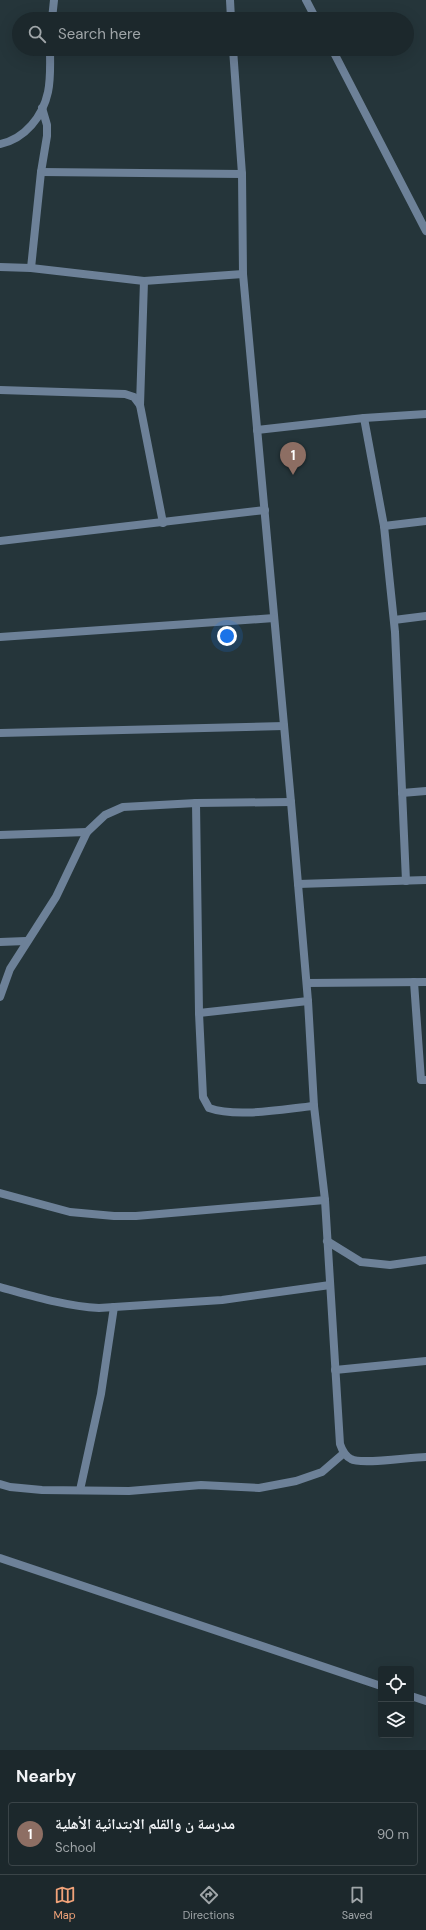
<!DOCTYPE html>
<html lang="en">
<head>
<meta charset="utf-8">
<style>
  body { margin:0; font-family:"DM Sans","Noto Naskh Arabic",sans-serif; background:#253034; color:#f1f3f6 }
  .controls { position:absolute; right:12px; bottom:12px; display:grid; overflow:hidden; border-radius:4px; box-shadow:0 4px 16px #0002 }
  .controls button { width:36px; height:36px; display:grid; place-items:center; padding:0; border:0; border-bottom:1px solid #3a4448; background:#1c282c; color:#f1f3f6; font:20px sans-serif }
  .you { position:absolute; left:227px; top:636px; width:14px; height:14px; margin:-10px; border:3px solid #fff; border-radius:50%; background:#1a73e8; box-shadow:0 0 0 6px #1a73e833 }
  .badge { display:grid; place-items:center; width:26px; height:26px; border-radius:50%; background:#f0a279; color:#fff; font-size:13px; font-weight:700 }
  .pin { position:absolute; translate:-50% -33px; filter:drop-shadow(0 1px 2px #0008) }
  .pin::after { content:''; position:absolute; top:21px; width:14px; height:12px; background:inherit; clip-path:polygon(0 0,100% 0,50% 100%) }
  .list { margin:0; padding:0; list-style:none }
  h2 { display:flex; justify-content:space-between; align-items:center; height:52px; margin:0; padding:0 16px; font-size:17px }
  h2 small { font-size:13px; font-weight:400; color:#a0a6a9 }
  .list li { display:grid; grid-template-columns:26px 1fr auto; gap:12px; align-items:center; box-sizing:border-box; height:64px; margin:0 8px 8px; padding:0 8px; border:1px solid #3a4448; border-radius:4px }
  .list b { display:block; font-size:15px; white-space:nowrap }
  .list p { margin:0; font-size:13px; white-space:nowrap; color:#a0a6a9 }
  .list em { font-size:13px; font-style:normal; color:#a0a6a9 }
  .icon { flex:none; width:22px; height:22px; fill:none; stroke:currentColor; stroke-width:2; stroke-linecap:round; stroke-linejoin:round }
  .map { position:relative; flex:none; width:426px; height:1750px; overflow:hidden }
  .search { position:absolute; background:#1c282c; box-shadow:0 4px 16px #0002; left:12px; right:12px; top:12px; height:44px; display:flex; align-items:center; gap:10px; box-sizing:border-box; padding:0 14px; border-radius:22px; color:#a0a6a9; font-size:15px }
  .sheet { height:124px; background:#1c282c }
  nav { display:flex; justify-content:space-around; align-items:center; box-sizing:border-box; height:56px; border-top:1px solid #3a4448; background:#1c282c; font-size:11px; color:#a0a6a9 }
  nav a { display:grid; justify-items:center; gap:2px }
  nav .on { color:#f0a279 }
  .map>svg:first-child { display:block }
</style>
</head>
<body>
<div class="map">
<svg width="426" height="1750" viewBox="0 0 426 1750">
  <rect width="100%" height="100%" fill="#25353a"/>
  <g fill="none" stroke-linecap="round" stroke-linejoin="round">
    <g stroke="#6d8198" stroke-width="8">
      <polyline points="230,0 231,19"/>
      <polyline points="306,0 316,19"/>
      <polyline points="52,19 54,0"/>
      <path d="M233 49 242 174 243 274 291 802 308 1001 314 1106 325 1200 340 1444C342 1450 345 1456 351 1459 361 1465 410 1457 426 1457"/>
      <polyline points="332,49 426,231"/>
      <path d="M0 144C25 139 43 116 48 92 51 78 50 63 50 49"/>
      <polyline points="41,172 242,174"/>
      <polyline points="0,267 31,268 144,281 243,274"/>
      <polyline points="31,268 41,172 47,136 47,125 42,108"/>
      <polyline points="0,390 125,394 134,397 140,405 163,523"/>
      <polyline points="140,405 144,281"/>
      <polyline points="364,418 384,526 395,632 406,881"/>
      <polyline points="257,430 364,418 426,414"/>
      <polyline points="384,526 426,521"/>
      <polyline points="0,541 265,510"/>
      <polyline points="394,620 426,616"/>
      <polyline points="0,637 274,618"/>
      <polyline points="0,733 284,726"/>
      <polyline points="402,793 426,791"/>
      <path d="M196 803 199 1013 203 1097 209 1108C237 1118 283 1109 314 1106"/>
      <polyline points="0,835 87,832"/>
      <polyline points="298,884 426,880"/>
      <polyline points="0,942 26,941"/>
      <polyline points="414,982 421,1080 426,1080"/>
      <polyline points="307,983 426,982"/>
      <polyline points="0,997 10,969 56,897 87,832 105,815 123,807 196,803 291,802"/>
      <polyline points="199,1013 308,1001"/>
      <polyline points="0,1193 70,1212 114,1216 136,1216 325,1200"/>
      <polyline points="327,1241 361,1262 390,1265 426,1260"/>
      <path d="M0 1287C33 1296 65 1306 99 1308L222 1300 330 1285"/>
      <polyline points="335,1370 426,1361"/>
      <polyline points="0,1484 10,1487 42,1490 129,1491 201,1485 259,1488 296,1481 322,1472 344,1453"/>
      <polyline points="80,1490 101,1394 114,1307"/>
      <polyline points="0,1558 381,1686"/>
      <polyline points="411,1696 426,1701"/>
    </g>
  </g>
</svg>
<div class="controls">
<button><svg class="icon" aria-label="locate" viewBox="0 0 24 24"><circle cx="12" cy="12" r="6"/><path d="M12 2v4M12 18v4M2 12h4M18 12h4"/></svg></button>
<button><svg class="icon" aria-label="layers" viewBox="0 0 24 24"><path d="M12 4l9 5-9 5-9-5zM3 14l9 5 9-5"/></svg></button>
</div>
<div class="you"></div>
<div class="pin badge" style="left:293px;top:475px;background:#8d6e63">1</div>
<div class="search"><svg class="icon" aria-label="search" viewBox="0 0 24 24"><circle cx="10" cy="10" r="6"/><path d="M15 15l6 6"/></svg>Search here</div>
</div>
<section class="sheet">
<h2>Nearby<small></small></h2>
<ul class="list">
<li><span class="badge" style="background:#8d6e63">1</span><div><b>مدرسة ن والقلم الابتدائية الأهلية</b><p>School</p></div><em>90 m</em></li>
</ul>
</section>
<nav>
<a class="on"><svg class="icon" aria-label="map" viewBox="0 0 24 24"><path d="M3 6l6-2 6 2 6-2v14l-6 2-6-2-6 2zM9 4v14M15 6v14"/></svg>Map</a>
<a><svg class="icon" aria-label="directions" viewBox="0 0 24 24"><path d="M12 3l9 9-9 9-9-9zM9 14v-3h6M13 9l2 2-2 2"/></svg>Directions</a>
<a><svg class="icon" aria-label="saved" viewBox="0 0 24 24"><path d="M7 4h10v16l-5-4-5 4z"/></svg>Saved</a>
</nav>
</body>
</html>
